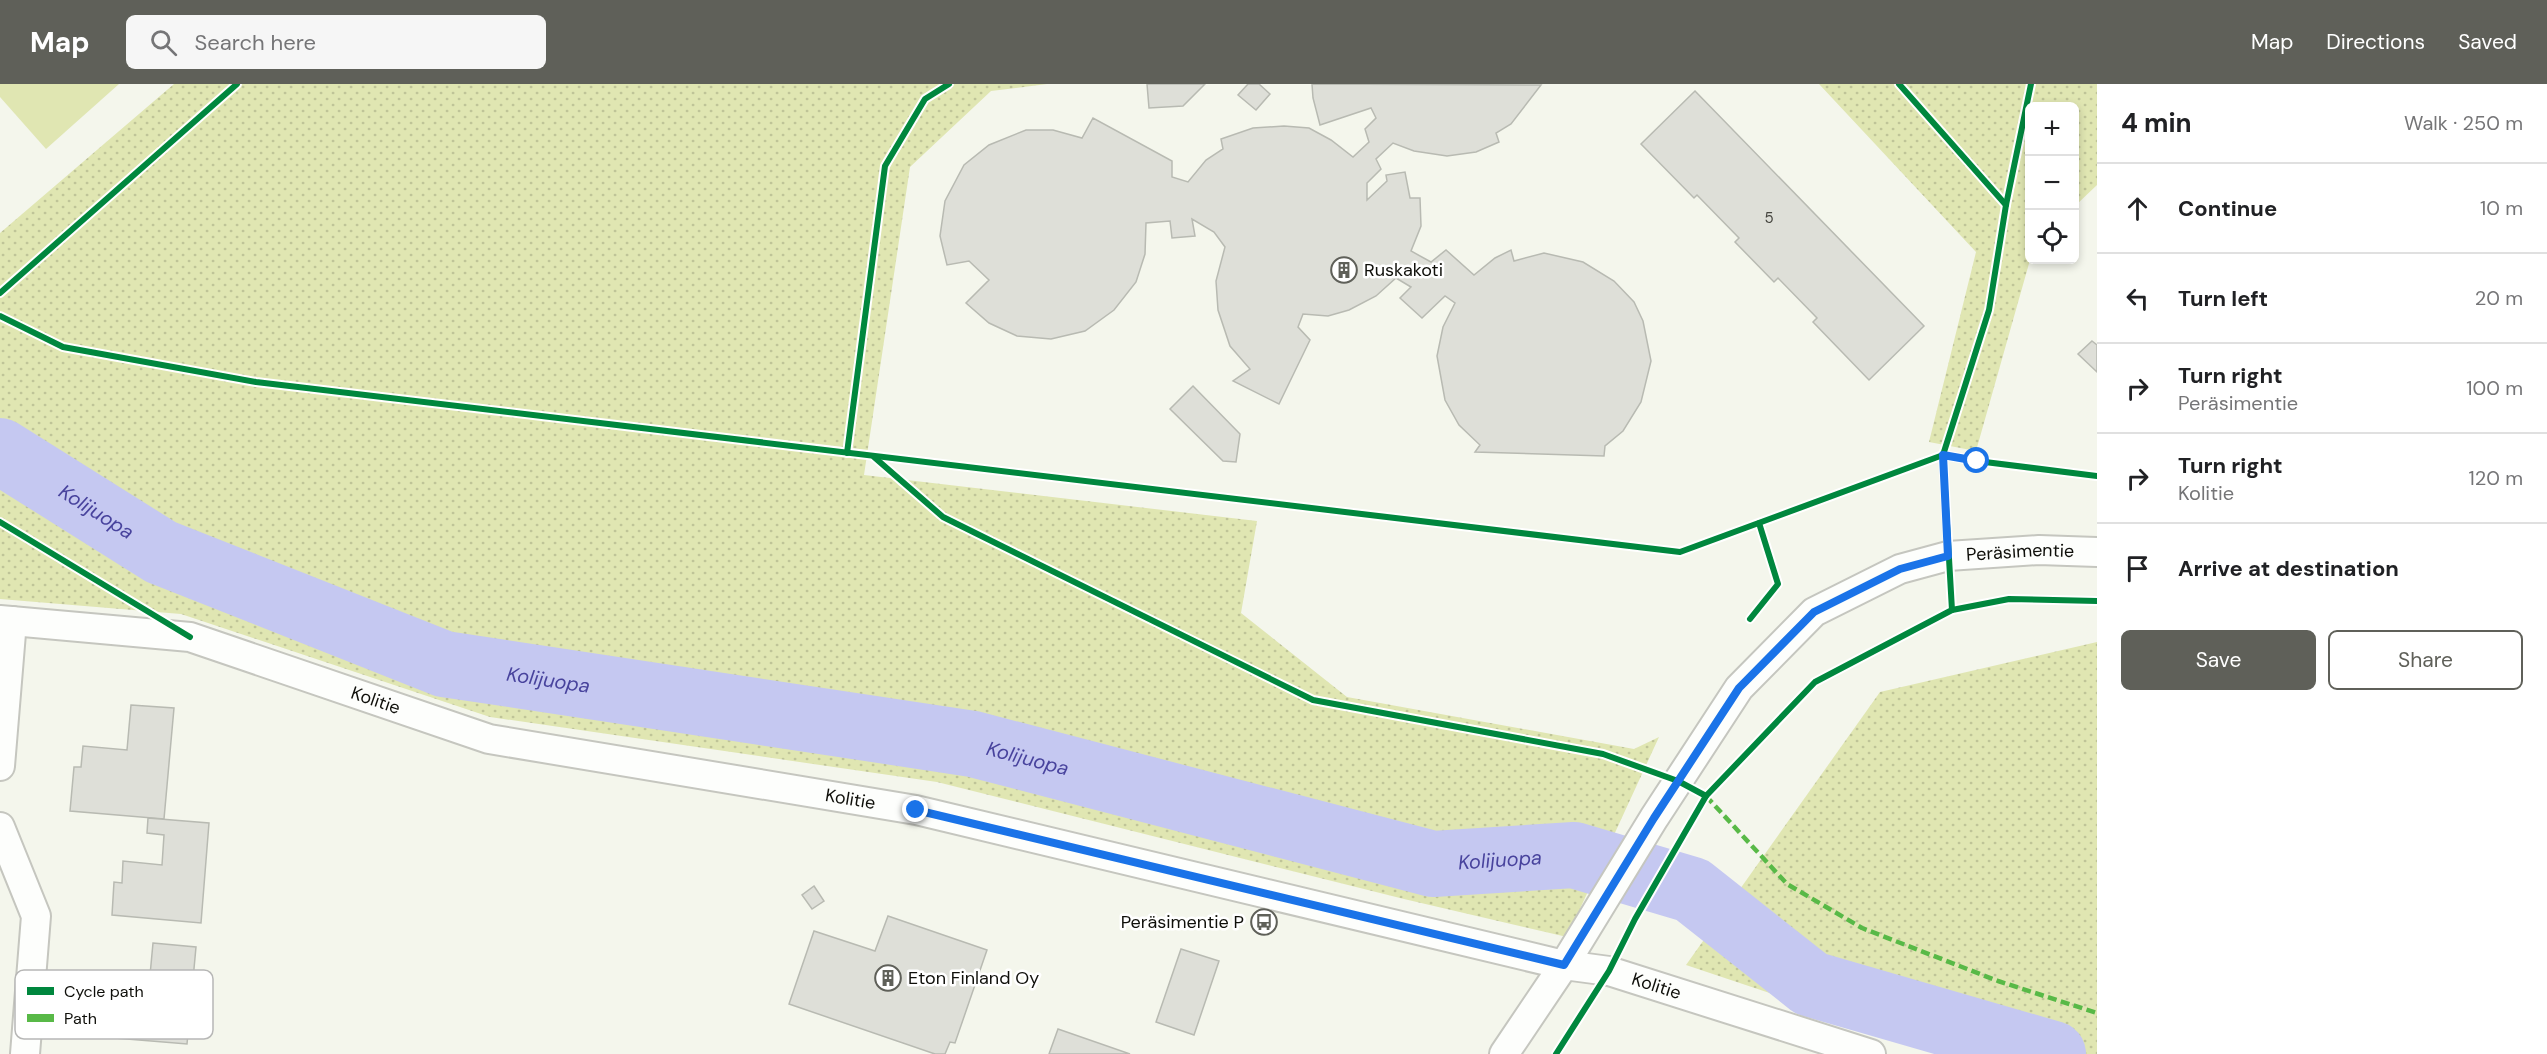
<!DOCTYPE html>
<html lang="en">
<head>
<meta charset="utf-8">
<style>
  body { margin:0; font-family:"DM Sans",sans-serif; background:#f6f6f6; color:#202124 }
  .controls { position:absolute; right:18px; top:18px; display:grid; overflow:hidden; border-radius:9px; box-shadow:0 3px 9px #0003 }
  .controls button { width:54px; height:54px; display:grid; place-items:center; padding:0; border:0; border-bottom:2px solid #e0e0e0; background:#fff; color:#202124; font:30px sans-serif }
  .stop { position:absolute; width:18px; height:18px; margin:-14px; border:4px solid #1a73e8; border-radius:50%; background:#fff }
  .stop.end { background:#1a73e8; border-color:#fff; box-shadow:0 2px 6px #0008 }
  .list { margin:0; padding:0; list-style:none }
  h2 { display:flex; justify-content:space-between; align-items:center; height:78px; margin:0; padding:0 24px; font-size:26px }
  h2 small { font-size:20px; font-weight:400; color:#757577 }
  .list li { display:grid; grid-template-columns:39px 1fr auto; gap:18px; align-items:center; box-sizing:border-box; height:90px; padding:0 24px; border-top:2px solid #e0e0e0 }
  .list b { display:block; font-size:22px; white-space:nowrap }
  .list p { margin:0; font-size:20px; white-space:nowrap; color:#757577 }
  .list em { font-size:20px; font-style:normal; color:#757577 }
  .actions { display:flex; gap:12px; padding:18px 24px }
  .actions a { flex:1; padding:14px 0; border:2px solid #5f6059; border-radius:9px; text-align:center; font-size:21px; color:#5f6059 }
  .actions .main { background:#5f6059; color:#fff }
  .icon { flex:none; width:33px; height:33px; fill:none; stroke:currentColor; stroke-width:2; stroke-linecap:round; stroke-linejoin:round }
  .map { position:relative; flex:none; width:2097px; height:970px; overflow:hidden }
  header { display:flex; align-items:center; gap:36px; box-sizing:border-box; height:84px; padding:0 30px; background:#5f6059; color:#fff }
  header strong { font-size:28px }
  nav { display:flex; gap:33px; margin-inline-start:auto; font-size:21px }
  .search { width:420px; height:54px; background:#f6f6f6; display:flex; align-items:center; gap:15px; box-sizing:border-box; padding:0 21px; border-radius:9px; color:#757577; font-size:22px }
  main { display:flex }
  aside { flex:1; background:#fff }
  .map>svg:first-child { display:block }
</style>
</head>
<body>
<header>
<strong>Map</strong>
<div class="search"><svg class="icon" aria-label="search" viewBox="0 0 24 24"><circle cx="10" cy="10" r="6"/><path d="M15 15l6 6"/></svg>Search here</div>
<nav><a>Map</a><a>Directions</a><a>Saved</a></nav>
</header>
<main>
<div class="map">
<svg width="2097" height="970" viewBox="0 0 2097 970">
  <defs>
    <pattern id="park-dots" width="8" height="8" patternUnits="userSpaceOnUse" patternTransform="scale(1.5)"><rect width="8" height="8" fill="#e0e6b2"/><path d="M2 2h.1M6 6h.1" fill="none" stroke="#bfc498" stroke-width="1.8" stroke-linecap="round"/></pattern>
  </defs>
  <rect width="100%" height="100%" fill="#f4f6ec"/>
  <g fill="url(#park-dots)">
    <polygon points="174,0 1047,0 991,7 910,83 864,391 1257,437 1241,529 1347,613 1634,665 1659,653 1567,853 1404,815 937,698 490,633 181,530 0,515 0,149"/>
    <polygon points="1819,0 2097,0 2097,101 2075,122 2074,22 2030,22 2030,176 1976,367 1929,358 1976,168"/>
    <polygon points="2097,558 2097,970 1952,970 1686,881 1880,608"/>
  </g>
  <polygon fill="#e0e6b2" points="0,0 119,0 46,65 0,13"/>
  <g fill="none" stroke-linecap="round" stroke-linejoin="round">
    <path stroke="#c5c8f1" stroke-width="66" id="s1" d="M0 367 161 468 444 580 973 660 1433 780 1574 771 1692 806 1811 900 2053 970"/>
  </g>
  <g fill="#dedfd8" stroke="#b8bab2" stroke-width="1.5">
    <polygon points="1147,0 1205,0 1183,22 1149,24"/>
    <polygon points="1248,0 1259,0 1270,10 1256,26 1238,11"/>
    <polygon points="1312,0 1541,1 1511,40 1496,49 1499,58 1476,68 1447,72 1414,67 1393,59 1376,75 1381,85 1367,99 1367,116 1387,97 1386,91 1405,88 1410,114 1420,114 1421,142 1411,167 1431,178 1446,166 1474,191 1495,174 1511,166 1514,177 1544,169 1583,178 1614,197 1634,218 1643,237 1651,277 1641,318 1623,347 1605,362 1604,372 1475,368 1480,361 1459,341 1445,316 1437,272 1443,243 1455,219 1445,212 1422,234 1400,214 1411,203 1396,194 1376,212 1349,226 1328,232 1303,230 1298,243 1310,256 1279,320 1233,297 1250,285 1230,262 1218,226 1216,197 1225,163 1214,148 1192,135 1195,152 1172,154 1170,137 1146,139 1145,170 1136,198 1114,226 1085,247 1051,255 1017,252 989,239 966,219 989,196 969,177 947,181 940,152 945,117 964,81 989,61 1026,46 1053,46 1082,54 1093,34 1172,77 1172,93 1188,98 1206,76 1223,65 1221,55 1253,44 1284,42 1309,44 1331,56 1353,73 1369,58 1365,45 1376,34 1371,24 1320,41 1313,14"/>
    <polygon points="1695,7 1924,242 1869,296 1813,238 1817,234 1778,194 1774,198 1735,158 1739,154 1697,111 1694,114 1641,60"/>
    <polygon points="2092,257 2097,261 2097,288 2078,270"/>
    <polygon points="1193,302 1240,350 1236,378 1223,377 1170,325"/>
    <polygon points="131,621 174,624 164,735 70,727 74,683 81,683 83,662 127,666"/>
    <polygon points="148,734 209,739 201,839 112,831 114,798 122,799 123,777 162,781 164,751 147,749"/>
    <polygon points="814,802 824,817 812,825 802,811"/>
    <polygon points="888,832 987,866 955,959 950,958 945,970 935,970 789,920 814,847 875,867"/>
    <polygon points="153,859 196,863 187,960 103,953 106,920 111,920 113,899 149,902"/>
    <polygon points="1181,865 1219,877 1194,951 1156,938"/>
    <polygon points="1058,945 1130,970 1049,970"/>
  </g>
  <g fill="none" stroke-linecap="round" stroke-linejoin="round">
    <g stroke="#c5c6bf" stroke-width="32">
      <g id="minor">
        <path id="s2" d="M0 536 190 553 489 655 916 726 1564 881 1609 887 1871 970"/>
        <polyline points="0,682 12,537"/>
        <polyline points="0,743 36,832 25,970"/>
        <path id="s3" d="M1504 970 1564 881 1654 734 1739 604 1814 528 1900 485 1948 472 2039 466 2097 468"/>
      </g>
    </g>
    <use href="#minor" stroke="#fdfefc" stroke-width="28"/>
    <polyline stroke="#58b947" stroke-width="4.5" stroke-dasharray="9 4.5" stroke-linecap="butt" points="1706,712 1787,800 1862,844 1998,897 2097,929"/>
    <g stroke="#fff" stroke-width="10">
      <g id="cycleway">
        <polyline points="1899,0 2006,121"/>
        <polyline points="0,209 237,0"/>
        <polyline points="0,232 63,263 256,298 1680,468 1943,371 1977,377 2097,392"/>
        <polyline points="847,369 885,82 925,15 949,0"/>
        <polyline points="874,373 943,433 1313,616 1603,670 1678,697 1706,712"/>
        <polyline points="0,438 190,553"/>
        <polyline points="1952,526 2009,515 2097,517"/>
        <polyline points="1750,535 1778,500 1759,439"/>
        <polyline points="1556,970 1609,887 1635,835 1706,712 1815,598 1952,526 1943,371 1989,226 2006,121 2031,0"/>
      </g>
    </g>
    <use href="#cycleway" stroke="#00873e" stroke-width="6"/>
  </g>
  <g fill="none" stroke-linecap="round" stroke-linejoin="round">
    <polyline stroke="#1a73e8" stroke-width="8" points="916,726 1564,881 1654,734 1739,604 1814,528 1900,485 1948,472 1943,371 1977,377"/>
  </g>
  <defs>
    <g id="building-ring" transform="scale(1.35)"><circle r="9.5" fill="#fff" stroke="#5f6059" stroke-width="1.5"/><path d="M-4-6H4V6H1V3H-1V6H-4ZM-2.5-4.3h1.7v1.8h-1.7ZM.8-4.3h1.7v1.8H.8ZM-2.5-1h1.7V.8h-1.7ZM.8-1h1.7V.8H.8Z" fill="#5f6059"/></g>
    <g id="bus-ring" transform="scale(1.35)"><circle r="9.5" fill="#fff" stroke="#5f6059" stroke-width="1.5"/><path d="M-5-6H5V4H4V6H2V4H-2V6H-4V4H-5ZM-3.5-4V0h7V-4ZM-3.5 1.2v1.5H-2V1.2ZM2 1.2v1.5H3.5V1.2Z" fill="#5f6059"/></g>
  </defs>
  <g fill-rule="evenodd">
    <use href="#building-ring" x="1344" y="186"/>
    <use href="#bus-ring" x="1264" y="838"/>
    <use href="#building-ring" x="888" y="894"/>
  </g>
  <g text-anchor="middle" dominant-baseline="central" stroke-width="5" stroke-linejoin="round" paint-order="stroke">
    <g font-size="15" fill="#44443e">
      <text x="1769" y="134">5</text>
    </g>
    <g font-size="18" fill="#0f0f0a" stroke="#fff" text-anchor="start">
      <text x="1364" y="186">Ruskakoti</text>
      <text x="1244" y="838" text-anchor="end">Peräsimentie P</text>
      <text x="908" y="894">Eton Finland Oy</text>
    </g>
    <g font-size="18" fill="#0f0f0a" stroke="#fff">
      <text stroke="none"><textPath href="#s3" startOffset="760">Peräsimentie</textPath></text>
      <text stroke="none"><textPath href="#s2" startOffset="387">Kolitie</textPath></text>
      <text stroke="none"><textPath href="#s2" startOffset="873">Kolitie</textPath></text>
      <text stroke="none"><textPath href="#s2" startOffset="1701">Kolitie</textPath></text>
    </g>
    <g font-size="20" font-style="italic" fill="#48439d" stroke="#fff">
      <text stroke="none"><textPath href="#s1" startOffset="114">Kolijuopa</textPath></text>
      <text stroke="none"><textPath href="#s1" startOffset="600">Kolijuopa</textPath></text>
      <text stroke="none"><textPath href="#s1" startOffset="1086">Kolijuopa</textPath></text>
      <text stroke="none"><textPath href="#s1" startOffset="1572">Kolijuopa</textPath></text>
    </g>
  </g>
  <rect x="15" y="886" width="198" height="69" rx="9" fill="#fff" stroke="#b7b7b6" stroke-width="1.5"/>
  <rect x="27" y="903" width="27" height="8" fill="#00873e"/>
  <rect x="27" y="930" width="27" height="8" fill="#58b947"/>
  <g font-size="16" fill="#0f0f0a">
    <text x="64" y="913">Cycle path</text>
    <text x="64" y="940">Path</text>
  </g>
</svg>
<div class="controls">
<button>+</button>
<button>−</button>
<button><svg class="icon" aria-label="locate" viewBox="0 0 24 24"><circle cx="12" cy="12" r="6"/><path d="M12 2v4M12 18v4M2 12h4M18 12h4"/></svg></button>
</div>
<div class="stop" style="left:1977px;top:377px"></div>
<div class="stop end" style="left:916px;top:726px"></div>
</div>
<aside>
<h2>4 min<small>Walk · 250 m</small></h2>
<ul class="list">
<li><svg class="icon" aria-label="ahead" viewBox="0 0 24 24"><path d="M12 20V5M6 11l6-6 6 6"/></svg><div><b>Continue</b></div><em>10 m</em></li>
<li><svg class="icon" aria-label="left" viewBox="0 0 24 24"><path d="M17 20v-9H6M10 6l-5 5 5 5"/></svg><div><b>Turn left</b></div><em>20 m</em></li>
<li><svg class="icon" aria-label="right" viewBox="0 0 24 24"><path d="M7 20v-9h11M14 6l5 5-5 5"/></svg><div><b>Turn right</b><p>Peräsimentie</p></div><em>100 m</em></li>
<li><svg class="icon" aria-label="right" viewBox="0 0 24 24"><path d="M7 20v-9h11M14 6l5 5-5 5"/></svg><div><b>Turn right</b><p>Kolitie</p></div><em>120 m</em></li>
<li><svg class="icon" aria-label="arrive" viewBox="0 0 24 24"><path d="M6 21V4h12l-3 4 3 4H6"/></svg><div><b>Arrive at destination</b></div></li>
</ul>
<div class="actions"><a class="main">Save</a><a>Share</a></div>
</aside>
</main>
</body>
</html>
